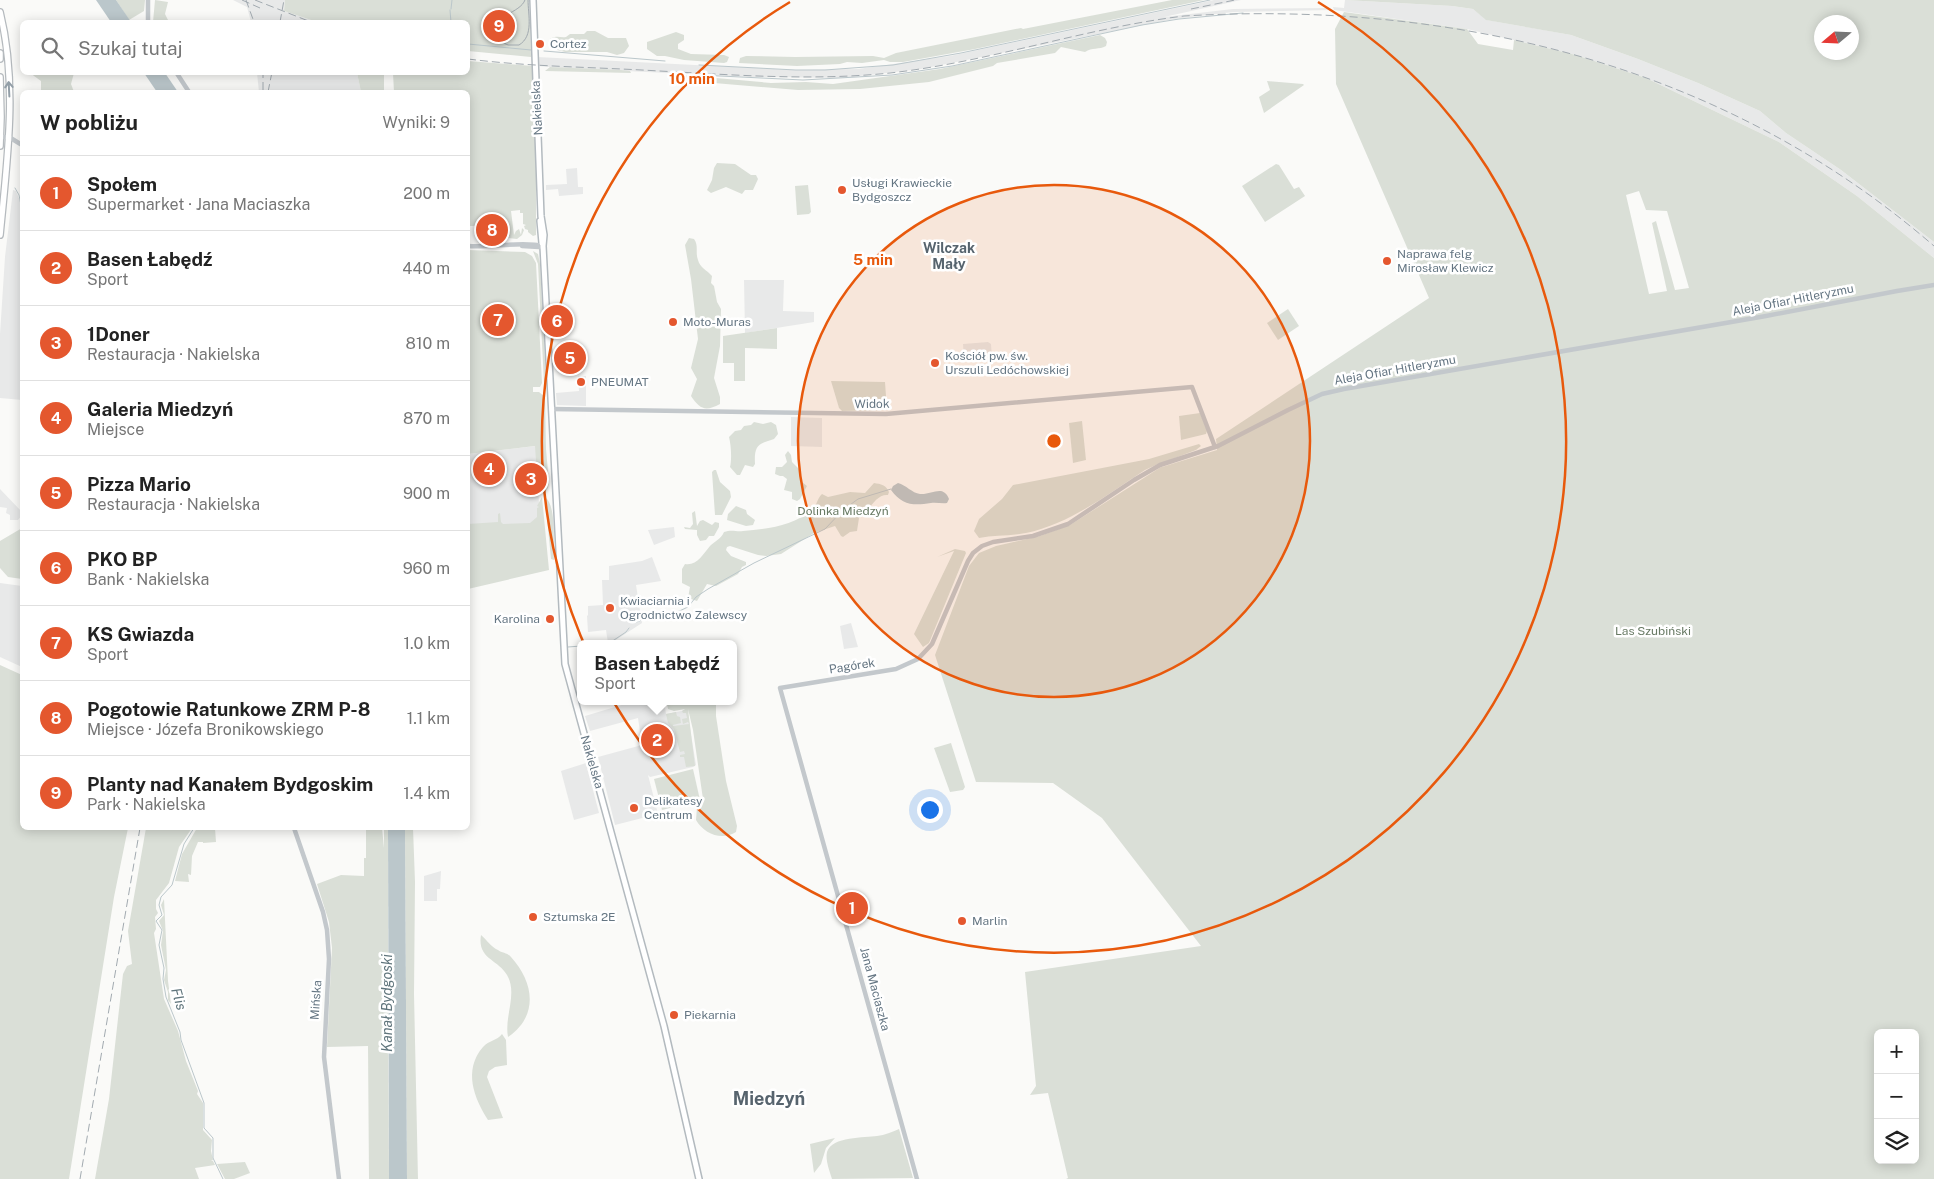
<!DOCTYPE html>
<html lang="pl">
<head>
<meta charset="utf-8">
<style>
  body { margin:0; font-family:"Public Sans",sans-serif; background:#f2f2f2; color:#222 }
  .controls { position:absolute; right:15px; bottom:15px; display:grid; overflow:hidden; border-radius:8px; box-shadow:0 2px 12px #0003 }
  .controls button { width:45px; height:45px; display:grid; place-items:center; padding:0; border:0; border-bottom:1px solid #e0e0e0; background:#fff; color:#222; font:25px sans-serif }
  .compass { position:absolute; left:1814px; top:15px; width:45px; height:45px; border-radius:50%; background:#fff; box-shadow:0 2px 12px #0003; rotate:251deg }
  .you { position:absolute; left:929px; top:809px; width:18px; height:18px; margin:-12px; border:4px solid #fff; border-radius:50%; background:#1a73e8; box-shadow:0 0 0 8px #1a73e833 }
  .badge { display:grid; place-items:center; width:32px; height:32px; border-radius:50%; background:#e4572e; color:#fff; font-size:16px; font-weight:700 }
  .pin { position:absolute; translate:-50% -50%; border:2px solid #fff; box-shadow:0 1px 5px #0006 }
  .popup { position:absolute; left:577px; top:640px; width:160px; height:65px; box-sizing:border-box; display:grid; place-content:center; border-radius:8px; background:#fff; filter:drop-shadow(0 1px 4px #0005); font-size:16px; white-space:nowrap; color:#767676 }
  .popup b { font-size:19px; color:#222 }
  .popup::after { content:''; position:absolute; left:50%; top:100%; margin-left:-10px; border:10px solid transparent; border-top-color:#fff }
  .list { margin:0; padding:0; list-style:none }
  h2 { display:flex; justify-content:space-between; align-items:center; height:65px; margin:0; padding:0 20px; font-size:21px }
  h2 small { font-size:16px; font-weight:400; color:#767676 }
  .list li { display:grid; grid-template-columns:32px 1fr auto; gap:15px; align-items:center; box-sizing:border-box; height:75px; padding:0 20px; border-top:1px solid #e0e0e0 }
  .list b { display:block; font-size:19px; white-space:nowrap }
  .list p { margin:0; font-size:16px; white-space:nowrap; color:#767676 }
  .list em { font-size:16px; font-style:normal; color:#767676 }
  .icon { flex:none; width:28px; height:28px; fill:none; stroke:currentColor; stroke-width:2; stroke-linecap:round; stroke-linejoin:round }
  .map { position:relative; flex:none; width:1934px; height:1179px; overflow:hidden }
  .search { position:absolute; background:#fff; box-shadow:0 2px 12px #0003; left:20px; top:20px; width:450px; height:55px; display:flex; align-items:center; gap:12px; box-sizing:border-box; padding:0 18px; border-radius:8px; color:#767676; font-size:19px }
  .panel { position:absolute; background:#fff; box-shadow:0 2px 12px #0003; left:20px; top:90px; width:450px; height:740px; border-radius:8px }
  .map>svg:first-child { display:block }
</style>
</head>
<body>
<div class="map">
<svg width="1934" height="1179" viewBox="0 0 1934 1179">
  <rect width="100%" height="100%" fill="#fafaf8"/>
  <g fill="#e8e9e9">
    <polygon points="233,0 285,0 284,11 317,22 251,22 247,7"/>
    <polygon points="1214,0 1241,0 1164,17 1233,9 1330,8 1331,10 1233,12 1174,19 921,69 843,78 752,77 562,68 538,66 537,57 794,70 858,69 950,56"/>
    <polygon points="1345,0 1452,6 1473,9 1487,20 1571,35 1638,59 1698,83 1760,111 1786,133 1841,170 1934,242 1934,258 1857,196 1779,142 1646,78 1576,55 1467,29 1334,10 1333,7 1344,8"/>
    <polygon points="257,73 357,73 361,92 273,92 273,91 272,92 259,92"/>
    <polygon points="577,168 578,187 583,187 583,194 559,196 558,189 546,190 546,185 567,184 566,169"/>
    <polygon points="13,190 16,191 20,201 22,220 20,242 22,248 22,400 0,398 0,334 5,257"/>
    <polygon points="744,280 784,280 783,311 814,312 814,322 745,333"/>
    <polygon points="988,342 991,344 992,357 964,359 963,344"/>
    <polygon points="578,376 586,376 586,406 557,405 556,393 579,391"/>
    <polygon points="791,417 822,418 822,447 791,446"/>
    <polygon points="536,446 540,522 536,525 468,525 468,454"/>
    <polygon points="0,489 22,512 22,515 18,520 10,520 10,515 6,513 7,508 0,507"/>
    <polygon points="674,527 675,537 654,545 648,530"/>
    <polygon points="652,557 661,581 636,585 642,623 611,643 608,643 606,630 588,632 587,616 588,615 588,606 603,605 602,580 609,580 609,566 642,561"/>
    <polygon points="0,583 22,586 22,667 0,657"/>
    <polygon points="851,623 858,647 844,649 840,626"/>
    <polygon points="635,701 664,701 666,714 687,710 696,765 693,767 650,777 648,775 658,814 615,825 598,757 642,745 638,718 590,731 585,716"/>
    <polygon points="586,763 599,813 574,820 561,771"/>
    <polygon points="441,871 440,889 437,889 437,901 424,901 424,876"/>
  </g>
  <g fill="#dadfd7" fill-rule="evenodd">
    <polygon points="116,0 145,0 144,11 129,20"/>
    <polygon points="155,0 168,2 165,14 168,20 164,22 153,22"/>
    <polygon points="285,0 529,0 531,57 468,51 468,22 317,22 284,11"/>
    <polygon points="1172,0 1204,0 975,49 903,62 890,62 884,60 862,63 847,62 840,64 797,66 739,63 740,58 746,56 795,57 873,56 884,58 896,53 1021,28 1023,29"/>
    <path d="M1345 0H1934V242L1841 170 1786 133 1760 111 1698 83 1638 59 1571 35 1486 20 1473 9 1452 6ZM1822 22H1852V52H1822Z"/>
    <path d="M1344 12 1467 29 1478 44 1513 50 1514 40 1576 55 1646 78 1779 142 1857 196 1934 258V1179H1066L1068 1178 1048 1093 1030 1095 1036 1086 1025 972 1201 946 1102 818 1053 783 976 782 935 655 969 566 979 553 996 546 1040 536 1070 525 1161 467 1158 464 1145 470C1108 494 1070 524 1026 533 1011 536 994 535 979 538L974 531 979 519 1002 499 1013 485 1149 459 1199 444 1201 446 1196 450 1159 464 1162 467 1217 450 1216 439 1429 298 1336 84 1335 29ZM1639 191 1646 210 1667 211 1689 288 1675 290 1656 221 1652 223 1667 291 1649 294 1626 195ZM1878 1033H1915V1160H1878Z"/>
    <path d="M587 31H595L608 38H626L629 46 624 53 617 55 607 52H565L550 48V39C557 35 560 38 566 37L570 34H584Z"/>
    <polygon points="676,32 684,35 684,40 678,44 678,49 691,54 724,55 729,57 727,62 724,63 684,60 665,56 657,56 647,49 647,42"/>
    <path d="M1100 35 1105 38 1107 42 1106 46C1099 50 1092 47 1085 52L1061 47 1055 53 997 63 993 66 929 82 860 89 798 90 714 83 679 77 682 75 771 83 806 82 833 84 940 69Z"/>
    <polygon points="468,61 533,66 538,168 536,189 536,235 533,236 528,232 528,230 525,229 524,226 526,225 523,224 523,213 520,213 520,210 511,211 514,235 516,231 519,229 521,235 522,228 524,230 522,235 517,239 508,238 508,225 506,241 501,241 505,239 504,227 501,227 501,230 499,230 499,226 468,226 468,92 394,92 393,73 468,72"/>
    <polygon points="550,67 620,70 630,71 631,73 545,71"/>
    <polygon points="30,73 74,73 71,84 74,92 41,92 41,81"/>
    <polygon points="357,73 384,73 384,92 361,92"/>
    <polygon points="1267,81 1303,84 1304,85 1264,113 1259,97 1270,90"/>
    <polygon points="717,163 735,164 751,175 756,175 758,179 753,190 745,190 742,194 726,187 711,193 707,190 712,180 714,168"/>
    <polygon points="1276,164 1279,165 1294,189 1299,187 1305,196 1265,222 1242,186"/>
    <polygon points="808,185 811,212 809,214 797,215 795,186"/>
    <path d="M689 238 694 239C699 246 695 252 698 260 700 268 707 270 712 276L711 283 714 286 717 302 721 309 720 346 714 378 720 397V404C705 412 700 409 691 396L697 379 691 368 698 339 691 279 685 245Z"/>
    <polygon points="468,250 525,252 532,256 536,263 542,383 540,387 533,387 533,392 539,392 545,397 546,449 549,483 548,488 545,492 538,492 535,446 468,454"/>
    <polygon points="533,251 538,254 540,264 546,380 544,383 538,264"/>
    <polygon points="1288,309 1299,326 1278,340 1267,323"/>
    <polygon points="777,328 777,349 745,348 745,381 734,381 734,363 723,363 723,336"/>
    <polygon points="831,381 885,382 887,410 842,411 839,408"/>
    <polygon points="1200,413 1207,431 1206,434 1181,440 1179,416"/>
    <polygon points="1082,421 1086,460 1073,463 1069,423"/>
    <path d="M754 422 763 424 771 422 776 425 778 434 774 439C758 444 754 445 755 464L753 467 745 465 740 475H737L730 467C732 459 731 445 729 437L735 431 741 430 744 426 751 425Z"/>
    <polygon points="788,451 791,455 792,462 799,469 802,482 807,486 800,499 797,501 792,499 792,492 784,490 787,479 783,476 780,476 775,474 776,467 782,467 787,462 785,455"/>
    <polygon points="714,470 716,470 720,482 730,491 731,497 722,515 715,515 712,472"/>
    <path d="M874 483C881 484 886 485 889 492L888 495C875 494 870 511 859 518L857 531 850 532 843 537 841 536 835 526 814 533 781 554 766 556 758 555 730 546 727 547 726 550 731 556 746 562V565L742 567 738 574 716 586 707 584 697 601 688 598 690 587 682 583V569L685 564C697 566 703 554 710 546 715 541 721 539 724 532 732 529 736 532 743 531 767 529 793 526 812 510 817 506 817 498 822 494L828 497 850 492 865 493Z"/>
    <polygon points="542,497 549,570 468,589 468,524 498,522 498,514 500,513 501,522 503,524 530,523 537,517 537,508 539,507 537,506"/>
    <path d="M545 497C557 506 553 544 554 560L551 559Z"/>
    <polygon points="736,506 746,510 747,514 755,520 753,525 746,526 727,520 728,514"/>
    <polygon points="695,511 697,526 700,521 703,520 712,525 715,522 719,523 719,527 714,536 709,536 706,540 700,541 697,535 697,530 685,529 684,527 690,528 693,524 692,513"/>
    <polygon points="22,528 22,579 8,577 0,568 0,541"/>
    <polygon points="955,549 965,551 966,553 929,643 923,647 914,634 954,551 937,557"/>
    <polygon points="0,665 22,675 22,828 128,828 114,897 69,1179 0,1179"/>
    <path d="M677 701H716V716L726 781 737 826 736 832C722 841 704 834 696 820L697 807 703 799 693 730 688 709 695 766 686 767 684 757H680V755L685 754 684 751 680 752 674 729 668 723 666 714 676 712 677 716 680 717 681 723 673 725V726L689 724 688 722 683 724 682 719 687 718 686 713H683L682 711 685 709 674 711 668 709 667 704Z"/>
    <polygon points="951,743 965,787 963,790 950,792 934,748"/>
    <polygon points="693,769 700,800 662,810 654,779"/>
    <polygon points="146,828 192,828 179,847 169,883 156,900 156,909 158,913 155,917 156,929 154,933 164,999 178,1031 186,1061 198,1091 197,1094 203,1103 203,1130 212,1140 211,1151 213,1160 211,1161 213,1161 215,1165 195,1168 199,1179 95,1179 109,1099 123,974 127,966 132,964 128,931"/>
    <polygon points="197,828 215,828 216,842 203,843 203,842 198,842 192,856 191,875 188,874 189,882 175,881 182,854"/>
    <polygon points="366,828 382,828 384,848 384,828 388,828 388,987 386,987 386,990 388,990 389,1179 369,1179 368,1046 327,1047 332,948 329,922 317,884 341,875 364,876 364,858 366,858"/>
    <polygon points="405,828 413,828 415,882 414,994 418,1179 407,1179"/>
    <polygon points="164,899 168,981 171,1004 168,1000 168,992 164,980 166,970 161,945 163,931 159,921 164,915 161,905"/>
    <path d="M481 935C487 940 491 947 498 950 502 953 508 953 511 957 534 982 539 1016 508 1037 504 1016 518 994 507 975 498 959 477 959 481 935Z"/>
    <path d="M502 1034 506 1040 507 1065 495 1067 489 1071 487 1077 503 1118 488 1120C474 1098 463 1070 483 1047 489 1040 497 1041 502 1034Z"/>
    <path d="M899 1129 913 1178 832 1179C830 1172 825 1160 827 1152 832 1136 865 1138 877 1136 885 1135 892 1132 899 1129Z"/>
    <polygon points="835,1138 826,1148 821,1164 814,1173 810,1144"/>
    <polygon points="245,1162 250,1173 234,1179 225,1179 217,1164"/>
  </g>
  <g fill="#bbc7cb">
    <polygon points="96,0 116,0 131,22 111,22"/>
    <polygon points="144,73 165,73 178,92 157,92"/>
    <path d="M898 483C906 485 912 493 920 494 932 495 943 484 949 499L947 503C942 504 936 502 931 503 913 506 902 505 891 490L893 486Z"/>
    <polygon points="388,828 405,828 407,1179 389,1179"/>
  </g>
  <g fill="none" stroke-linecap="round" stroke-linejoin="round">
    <g stroke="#bbc7cb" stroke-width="1">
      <polyline points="451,9 452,0"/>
      <polyline points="450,10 451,22"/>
      <polyline points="468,44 531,50"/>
      <polyline points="544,51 665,61"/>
      <polyline points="699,65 796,70 825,70 893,65 961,53 1210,0"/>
      <polyline points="699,75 803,80 892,75 952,66 1142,25 1179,19 1243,13"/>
      <polyline points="15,188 19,195 22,210"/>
      <polyline points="22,234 22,245"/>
      <polyline points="662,611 675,613 688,607 696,597 708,589 754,563 825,529 843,510 858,499 891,489"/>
      <polyline points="636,622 640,621 644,616 649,614"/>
      <polyline points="608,644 626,632 629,628"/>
      <polyline points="568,647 581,646"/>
      <polyline points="194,828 184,844 172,885 161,897 159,905 162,915 156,921 162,930 159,945 164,968 163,979 166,997 180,1032 181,1040 204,1103 204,1128 213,1138 213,1158 223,1179"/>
    </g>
    <g stroke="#b3babf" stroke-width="8">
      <g id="secondary">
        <polyline points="533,0 541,216 544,235 543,246 565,664 664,1026 699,1179"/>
        <polyline points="540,221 542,243"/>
      </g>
    </g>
    <g stroke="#b5babe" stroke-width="8">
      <g id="primary">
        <path d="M0 12C18 85 7 161 0 235"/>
        <polyline points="0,53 0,59"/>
        <polyline points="0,77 1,117 0,146"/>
      </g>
    </g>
    <g stroke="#c3c8cc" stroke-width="4.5">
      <polyline points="148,22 148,0"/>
      <polyline points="176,72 189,92"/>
      <polyline points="1,137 9,137 22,145"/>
      <path d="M468 246C492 248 521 241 543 246"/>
      <polyline points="522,246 539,247"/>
      <polyline points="551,409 886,414 1192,387 1215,447"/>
      <polyline points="294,828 323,912 327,930 329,959 324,1057 339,1179"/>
      <polyline points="917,1179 780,688 896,669 918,659 932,644 968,561 973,553 982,546 993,542 1033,536 1068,524 1134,480 1160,465 1218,446 1288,410 1322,394 1344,389 1766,316 1897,291 1934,285"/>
    </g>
    <use href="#secondary" stroke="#fff" stroke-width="5"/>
    <use href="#primary" stroke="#fff" stroke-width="5.5"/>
    <path stroke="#a2aab0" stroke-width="1" d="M525 0C520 14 492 14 497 34 499 40 503 43 508 45H519C534 36 528 15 528 0"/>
    <g stroke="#a2aab0" stroke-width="1" stroke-dasharray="8 4" stroke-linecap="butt">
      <polyline points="242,0 260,8"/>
      <polyline points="246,0 254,22"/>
      <polyline points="255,0 311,22"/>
      <polyline points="1191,9 1235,0"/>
      <polyline points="280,22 284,0"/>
      <path d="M468 59C531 67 596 67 659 71 736 75 813 81 890 73 989 62 1085 28 1184 16 1458 0 1726 66 1934 246"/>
      <polyline points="263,90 263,72"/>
      <polyline points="268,92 272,72"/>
      <polyline points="80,1179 140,828"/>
    </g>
  </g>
  <defs><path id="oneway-shaft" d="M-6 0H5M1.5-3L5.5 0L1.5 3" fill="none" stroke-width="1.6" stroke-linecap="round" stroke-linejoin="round" transform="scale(1.25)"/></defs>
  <use stroke="#939fa8" href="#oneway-shaft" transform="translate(9 89) rotate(-93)"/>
  <circle cx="1054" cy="441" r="256" fill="#e8590c" fill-opacity=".12"/>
  <g fill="none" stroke="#e8590c" stroke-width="2.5">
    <circle cx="1054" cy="441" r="256"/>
    <path d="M1318 2A512 512 0 1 1 790 2"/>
  </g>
  <g fill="#e4572e" stroke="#fff" stroke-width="2">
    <circle cx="540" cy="44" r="5"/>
    <circle cx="842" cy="190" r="5"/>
    <circle cx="1387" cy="261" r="5"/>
    <circle cx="673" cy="322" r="5"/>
    <circle cx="935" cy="363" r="5"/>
    <circle cx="581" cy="382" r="5"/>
    <circle cx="610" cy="608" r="5"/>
    <circle cx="550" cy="619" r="5"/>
    <circle cx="634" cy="808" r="5"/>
    <circle cx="533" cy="917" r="5"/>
    <circle cx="962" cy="921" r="5"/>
    <circle cx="674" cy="1015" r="5"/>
  </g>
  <g text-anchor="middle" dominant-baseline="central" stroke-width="5" stroke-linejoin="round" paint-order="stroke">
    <g font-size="12" fill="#657683" stroke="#fff" text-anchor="start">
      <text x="550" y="44">Cortez</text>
      <text x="852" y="183">Usługi Krawieckie<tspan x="852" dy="14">Bydgoszcz</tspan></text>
      <text x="1397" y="254">Naprawa felg<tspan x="1397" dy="14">Mirosław Klewicz</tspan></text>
      <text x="683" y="322">Moto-Muras</text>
      <text x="945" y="356">Kościół pw. św.<tspan x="945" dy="14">Urszuli Ledóchowskiej</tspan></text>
      <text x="591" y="382">PNEUMAT</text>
      <text x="620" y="601">Kwiaciarnia i<tspan x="620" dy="14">Ogrodnictwo Zalewscy</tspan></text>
      <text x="540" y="619" text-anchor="end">Karolina</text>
      <text x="644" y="801">Delikatesy<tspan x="644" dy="14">Centrum</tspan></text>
      <text x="543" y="917">Sztumska 2E</text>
      <text x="972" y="921">Marlin</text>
      <text x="684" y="1015">Piekarnia</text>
    </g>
    <g font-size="12" fill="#657683" stroke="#fff">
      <text transform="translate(537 108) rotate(-93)">Nakielska</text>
      <text transform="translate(1793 300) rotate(-11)">Aleja Ofiar Hitleryzmu</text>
      <text transform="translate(1395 370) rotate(-10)">Aleja Ofiar Hitleryzmu</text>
      <text transform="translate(872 404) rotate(-1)">Widok</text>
      <text transform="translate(852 666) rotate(-9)">Pagórek</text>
      <text transform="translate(592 762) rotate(74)">Nakielska</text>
      <text transform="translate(875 989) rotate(75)">Jana Maciaszka</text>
      <text transform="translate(316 1000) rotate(-86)">Mińska</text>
    </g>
    <g font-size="12" fill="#687a64" stroke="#fff">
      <text x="843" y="511">Dolinka Miedzyń</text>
      <text x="1653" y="631">Las Szubiński</text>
    </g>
    <g font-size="14" font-weight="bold" fill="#57646e" stroke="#fff">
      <text x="949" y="248">Wilczak<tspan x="949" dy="16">Mały</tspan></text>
    </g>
    <g font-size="14" font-style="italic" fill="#60757c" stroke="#fff">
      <text transform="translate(179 999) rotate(74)">Flis</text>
      <text transform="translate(387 1003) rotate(-90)">Kanał Bydgoski</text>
    </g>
    <g font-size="18" font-weight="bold" fill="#57646e" stroke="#fff">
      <text x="769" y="1098">Miedzyń</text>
    </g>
  </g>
  <circle cx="1054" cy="441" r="8" fill="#e8590c" stroke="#fff" stroke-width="2.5"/>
  <g font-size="15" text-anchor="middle" font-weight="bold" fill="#e8590c" stroke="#fff" stroke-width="5" stroke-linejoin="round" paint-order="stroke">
    <text x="692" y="84">10 min</text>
    <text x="873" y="265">5 min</text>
  </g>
</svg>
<div class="controls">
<button>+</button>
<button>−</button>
<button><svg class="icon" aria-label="layers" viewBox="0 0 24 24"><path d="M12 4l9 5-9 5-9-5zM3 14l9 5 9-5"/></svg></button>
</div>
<svg class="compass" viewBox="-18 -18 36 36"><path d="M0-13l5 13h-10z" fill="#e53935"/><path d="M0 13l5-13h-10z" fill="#767676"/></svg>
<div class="you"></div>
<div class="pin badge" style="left:852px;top:908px">1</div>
<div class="pin badge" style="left:657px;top:740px">2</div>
<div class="popup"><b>Basen Łabędź</b>Sport</div>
<div class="pin badge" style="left:531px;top:479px">3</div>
<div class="pin badge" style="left:489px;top:469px">4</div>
<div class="pin badge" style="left:570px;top:358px">5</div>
<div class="pin badge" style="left:557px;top:321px">6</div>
<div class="pin badge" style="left:498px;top:320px">7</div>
<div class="pin badge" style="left:492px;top:230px">8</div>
<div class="pin badge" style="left:499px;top:26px">9</div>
<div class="search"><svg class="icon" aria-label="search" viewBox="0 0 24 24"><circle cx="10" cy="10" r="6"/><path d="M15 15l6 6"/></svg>Szukaj tutaj</div>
<section class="panel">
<h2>W pobliżu<small>Wyniki: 9</small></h2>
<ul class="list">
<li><span class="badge">1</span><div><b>Społem</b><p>Supermarket · Jana Maciaszka</p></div><em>200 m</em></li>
<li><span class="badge">2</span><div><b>Basen Łabędź</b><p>Sport</p></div><em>440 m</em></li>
<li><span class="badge">3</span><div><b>1Doner</b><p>Restauracja · Nakielska</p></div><em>810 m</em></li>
<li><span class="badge">4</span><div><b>Galeria Miedzyń</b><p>Miejsce</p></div><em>870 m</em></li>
<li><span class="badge">5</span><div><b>Pizza Mario</b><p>Restauracja · Nakielska</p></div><em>900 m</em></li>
<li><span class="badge">6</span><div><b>PKO BP</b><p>Bank · Nakielska</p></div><em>960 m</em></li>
<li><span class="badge">7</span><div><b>KS Gwiazda</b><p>Sport</p></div><em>1.0 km</em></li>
<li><span class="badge">8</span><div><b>Pogotowie Ratunkowe ZRM P-8</b><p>Miejsce · Józefa Bronikowskiego</p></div><em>1.1 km</em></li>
<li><span class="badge">9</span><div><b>Planty nad Kanałem Bydgoskim</b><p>Park · Nakielska</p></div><em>1.4 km</em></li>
</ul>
</section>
</div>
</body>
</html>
